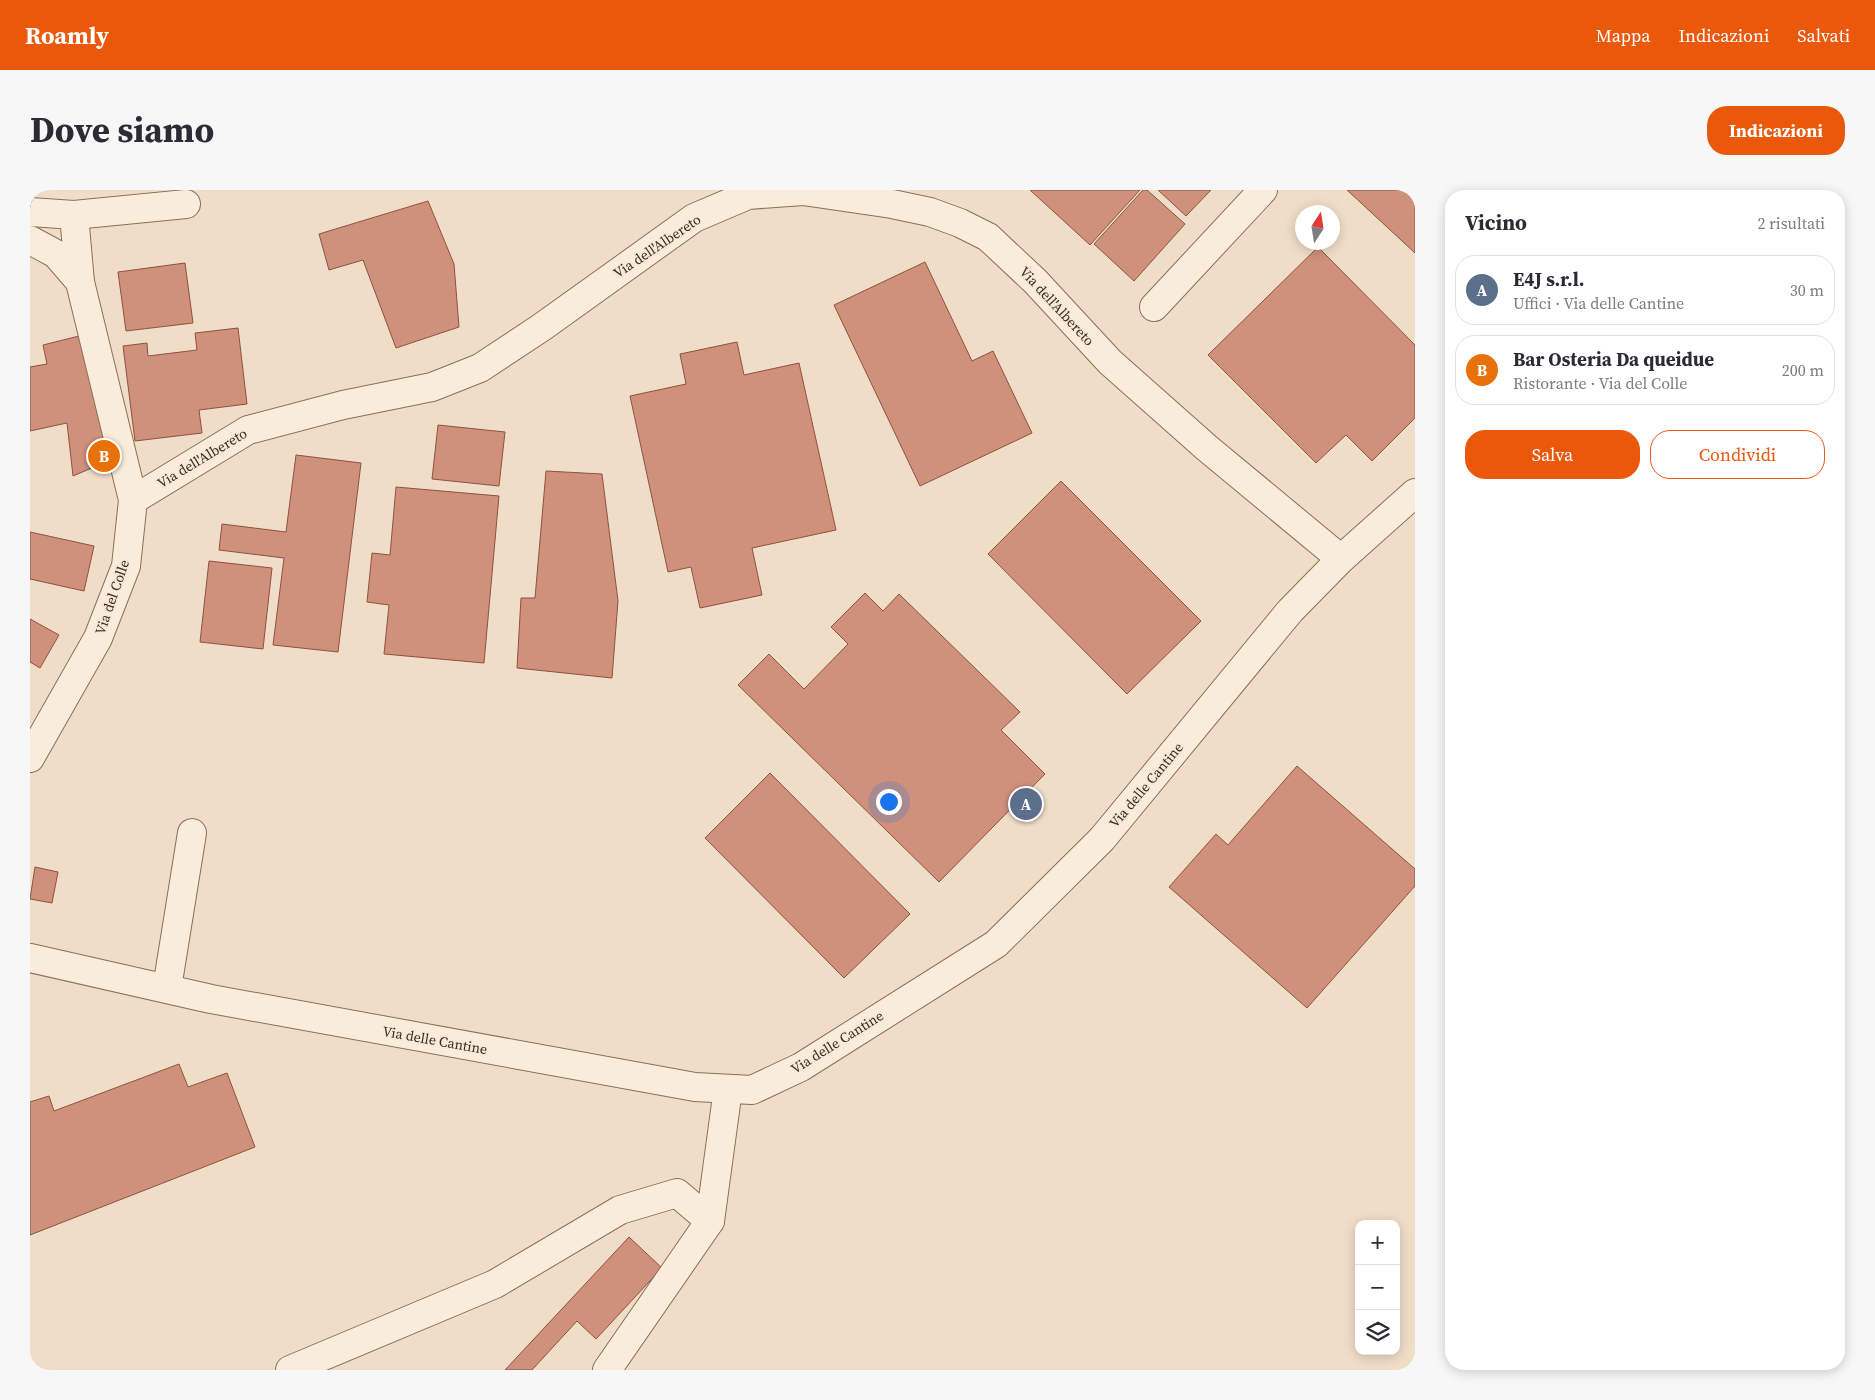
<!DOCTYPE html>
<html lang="it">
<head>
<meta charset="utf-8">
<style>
  body { margin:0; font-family:"Source Serif 4",serif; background:#f7f7f7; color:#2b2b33 }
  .controls { position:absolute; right:15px; bottom:15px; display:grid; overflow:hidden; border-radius:10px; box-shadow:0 2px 12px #0003 }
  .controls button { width:45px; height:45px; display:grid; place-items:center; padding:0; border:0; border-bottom:1px solid #e1e1e2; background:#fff; color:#2b2b33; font:25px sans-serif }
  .compass { position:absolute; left:1265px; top:15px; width:45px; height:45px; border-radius:50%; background:#fff; box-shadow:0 2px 12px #0003; rotate:12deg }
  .you { position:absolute; left:858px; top:611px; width:18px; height:18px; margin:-12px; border:4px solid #fff; border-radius:50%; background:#1a73e8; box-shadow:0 0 0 8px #1a73e833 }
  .badge { display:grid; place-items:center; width:32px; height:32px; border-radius:50%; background:#ea580c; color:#fff; font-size:16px; font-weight:700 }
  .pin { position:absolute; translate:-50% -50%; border:2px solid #fff; box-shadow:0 1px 5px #0006 }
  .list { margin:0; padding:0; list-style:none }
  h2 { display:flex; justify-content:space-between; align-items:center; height:65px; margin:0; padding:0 20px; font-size:21px }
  h2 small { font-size:16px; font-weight:400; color:#7c7c81 }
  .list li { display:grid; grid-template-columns:32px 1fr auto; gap:15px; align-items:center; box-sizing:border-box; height:70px; margin:0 10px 10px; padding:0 10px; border:1px solid #e1e1e2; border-radius:20px }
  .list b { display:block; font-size:19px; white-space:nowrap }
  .list p { margin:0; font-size:16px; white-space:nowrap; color:#7c7c81 }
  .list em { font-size:16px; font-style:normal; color:#7c7c81 }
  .actions { display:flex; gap:10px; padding:15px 20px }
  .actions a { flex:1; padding:11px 0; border:1px solid #ea580c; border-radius:20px; text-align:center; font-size:18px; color:#ea580c }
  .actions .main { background:#ea580c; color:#fff }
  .icon { flex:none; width:28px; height:28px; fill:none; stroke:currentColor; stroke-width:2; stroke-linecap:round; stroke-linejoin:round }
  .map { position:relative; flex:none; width:1385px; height:1180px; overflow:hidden; border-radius:20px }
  header { display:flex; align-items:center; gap:30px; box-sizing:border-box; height:70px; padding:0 25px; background:#ea580c; color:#fff }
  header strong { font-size:24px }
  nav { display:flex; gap:28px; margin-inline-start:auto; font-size:18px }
  .intro { display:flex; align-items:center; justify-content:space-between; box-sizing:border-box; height:120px; padding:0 30px }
  h1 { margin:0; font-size:35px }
  .button { padding:12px 22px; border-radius:20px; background:#ea580c; color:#fff; font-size:18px; font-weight:700 }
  main { display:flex; gap:30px; padding:0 30px }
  aside { flex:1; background:#fff; border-radius:20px; box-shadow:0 2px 12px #0003 }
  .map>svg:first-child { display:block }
</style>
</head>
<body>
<header>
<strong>Roamly</strong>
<nav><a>Mappa</a><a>Indicazioni</a><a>Salvati</a></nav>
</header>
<div class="intro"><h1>Dove siamo</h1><a class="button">Indicazioni</a></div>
<main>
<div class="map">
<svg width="1385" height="1180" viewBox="0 0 1385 1180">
  <rect width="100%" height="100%" fill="#f0ddc7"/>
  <g fill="#cf907c" stroke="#8d5240">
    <polygon points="1000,0 1110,0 1060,55"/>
    <polygon points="1113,0 1117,0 1155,34 1104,91 1064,54"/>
    <polygon points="1128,0 1181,0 1156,26"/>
    <polygon points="1317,0 1385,0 1385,63"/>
    <polygon points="398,11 424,74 429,137 366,158 333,70 299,80 289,44"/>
    <polygon points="1288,57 1385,155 1385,228 1342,271 1316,245 1286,273 1178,165"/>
    <polygon points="895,72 942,171 963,161 1002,243 890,296 804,115"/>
    <polygon points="155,73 163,133 96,141 88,82"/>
    <polygon points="208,138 217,214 169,220 172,243 105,251 93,156 117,153 118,166 167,160 165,143"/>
    <polygon points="49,146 83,269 43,286 37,233 0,241 0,177 17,174 13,155"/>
    <polygon points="707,152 714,185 769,173 806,340 722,358 732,405 670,418 661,377 638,382 600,206 656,194 650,164"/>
    <polygon points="408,235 475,242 469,296 402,289"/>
    <polygon points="266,265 331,273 308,462 243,455 254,368 189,360 192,334 256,342"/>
    <polygon points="516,281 572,284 588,411 582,488 487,478 491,408 505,408"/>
    <polygon points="1031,291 1171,431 1097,504 958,364"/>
    <polygon points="366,297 469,306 454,473 354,464 359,415 337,412 342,363 360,365"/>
    <polygon points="0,342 64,356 54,401 0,389"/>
    <polygon points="179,371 242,378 233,459 170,452"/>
    <polygon points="835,403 853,421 869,404 990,522 971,540 1015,584 909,692 708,495 739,464 774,499 818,454 801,437"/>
    <polygon points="0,429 29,445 10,478 0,472"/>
    <polygon points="1267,576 1385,679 1385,696 1277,818 1139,697 1186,644 1198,655"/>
    <polygon points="740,583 880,724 814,788 675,648"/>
    <polygon points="5,677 28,682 22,713 0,709"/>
    <polygon points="149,874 158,897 197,883 225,957 0,1045 0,912 19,906 24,921"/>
    <polygon points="599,1047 632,1078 566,1149 547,1131 502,1180 475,1180"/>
  </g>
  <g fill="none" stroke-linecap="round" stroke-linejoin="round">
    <g stroke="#8d6d5b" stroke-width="30">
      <g id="minor">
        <polyline points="0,22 44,25 50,92"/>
        <polyline points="44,25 156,14"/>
        <polyline points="0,50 26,64 50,92 103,310 96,376 68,448 0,568"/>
        <polyline points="1124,117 1233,0"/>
        <polyline points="103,310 218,240 313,215 402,197 450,178 512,137 664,28 718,5 773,1 862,14 900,22 930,33 958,47 1005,91 1080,172 1177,258 1311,369"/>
        <polyline points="0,768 181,809 665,897 722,900 771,877 966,754 1072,649 1260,421 1311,369 1385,303"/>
        <polyline points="137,798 162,643"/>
        <polyline points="260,1180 465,1094 590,1020 647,1003 680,1031"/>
        <polyline points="577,1180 680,1031 698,899"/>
      </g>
    </g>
    <use href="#minor" stroke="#faecdb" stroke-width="28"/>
  </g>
  <g text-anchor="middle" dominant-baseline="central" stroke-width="4" stroke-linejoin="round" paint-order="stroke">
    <g font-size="14" fill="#3c291f" stroke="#f7e8d7">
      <text transform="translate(627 56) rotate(-34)">Via dell'Albereto</text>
      <text transform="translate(1027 116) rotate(47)">Via dell'Albereto</text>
      <text transform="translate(172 268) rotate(-31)">Via dell'Albereto</text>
      <text transform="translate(82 407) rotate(-71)">Via del Colle</text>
      <text transform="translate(1116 595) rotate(-50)">Via delle Cantine</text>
      <text transform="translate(405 850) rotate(10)">Via delle Cantine</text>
      <text transform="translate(807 852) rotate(-32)">Via delle Cantine</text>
    </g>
  </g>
</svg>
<div class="controls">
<button>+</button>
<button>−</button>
<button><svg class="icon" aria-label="layers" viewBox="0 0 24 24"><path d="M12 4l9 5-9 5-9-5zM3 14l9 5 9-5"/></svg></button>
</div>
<svg class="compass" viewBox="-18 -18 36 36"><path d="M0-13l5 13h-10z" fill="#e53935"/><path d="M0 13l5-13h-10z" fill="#7c7c81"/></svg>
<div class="you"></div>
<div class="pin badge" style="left:996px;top:614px;background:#5c6f8a">A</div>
<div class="pin badge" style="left:74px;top:266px;background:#e8710a">B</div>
</div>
<aside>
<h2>Vicino<small>2 risultati</small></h2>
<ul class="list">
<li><span class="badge" style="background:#5c6f8a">A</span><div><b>E4J s.r.l.</b><p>Uffici · Via delle Cantine</p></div><em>30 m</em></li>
<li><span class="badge" style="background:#e8710a">B</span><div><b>Bar Osteria Da queidue</b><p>Ristorante · Via del Colle</p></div><em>200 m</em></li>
</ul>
<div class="actions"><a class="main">Salva</a><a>Condividi</a></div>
</aside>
</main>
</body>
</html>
